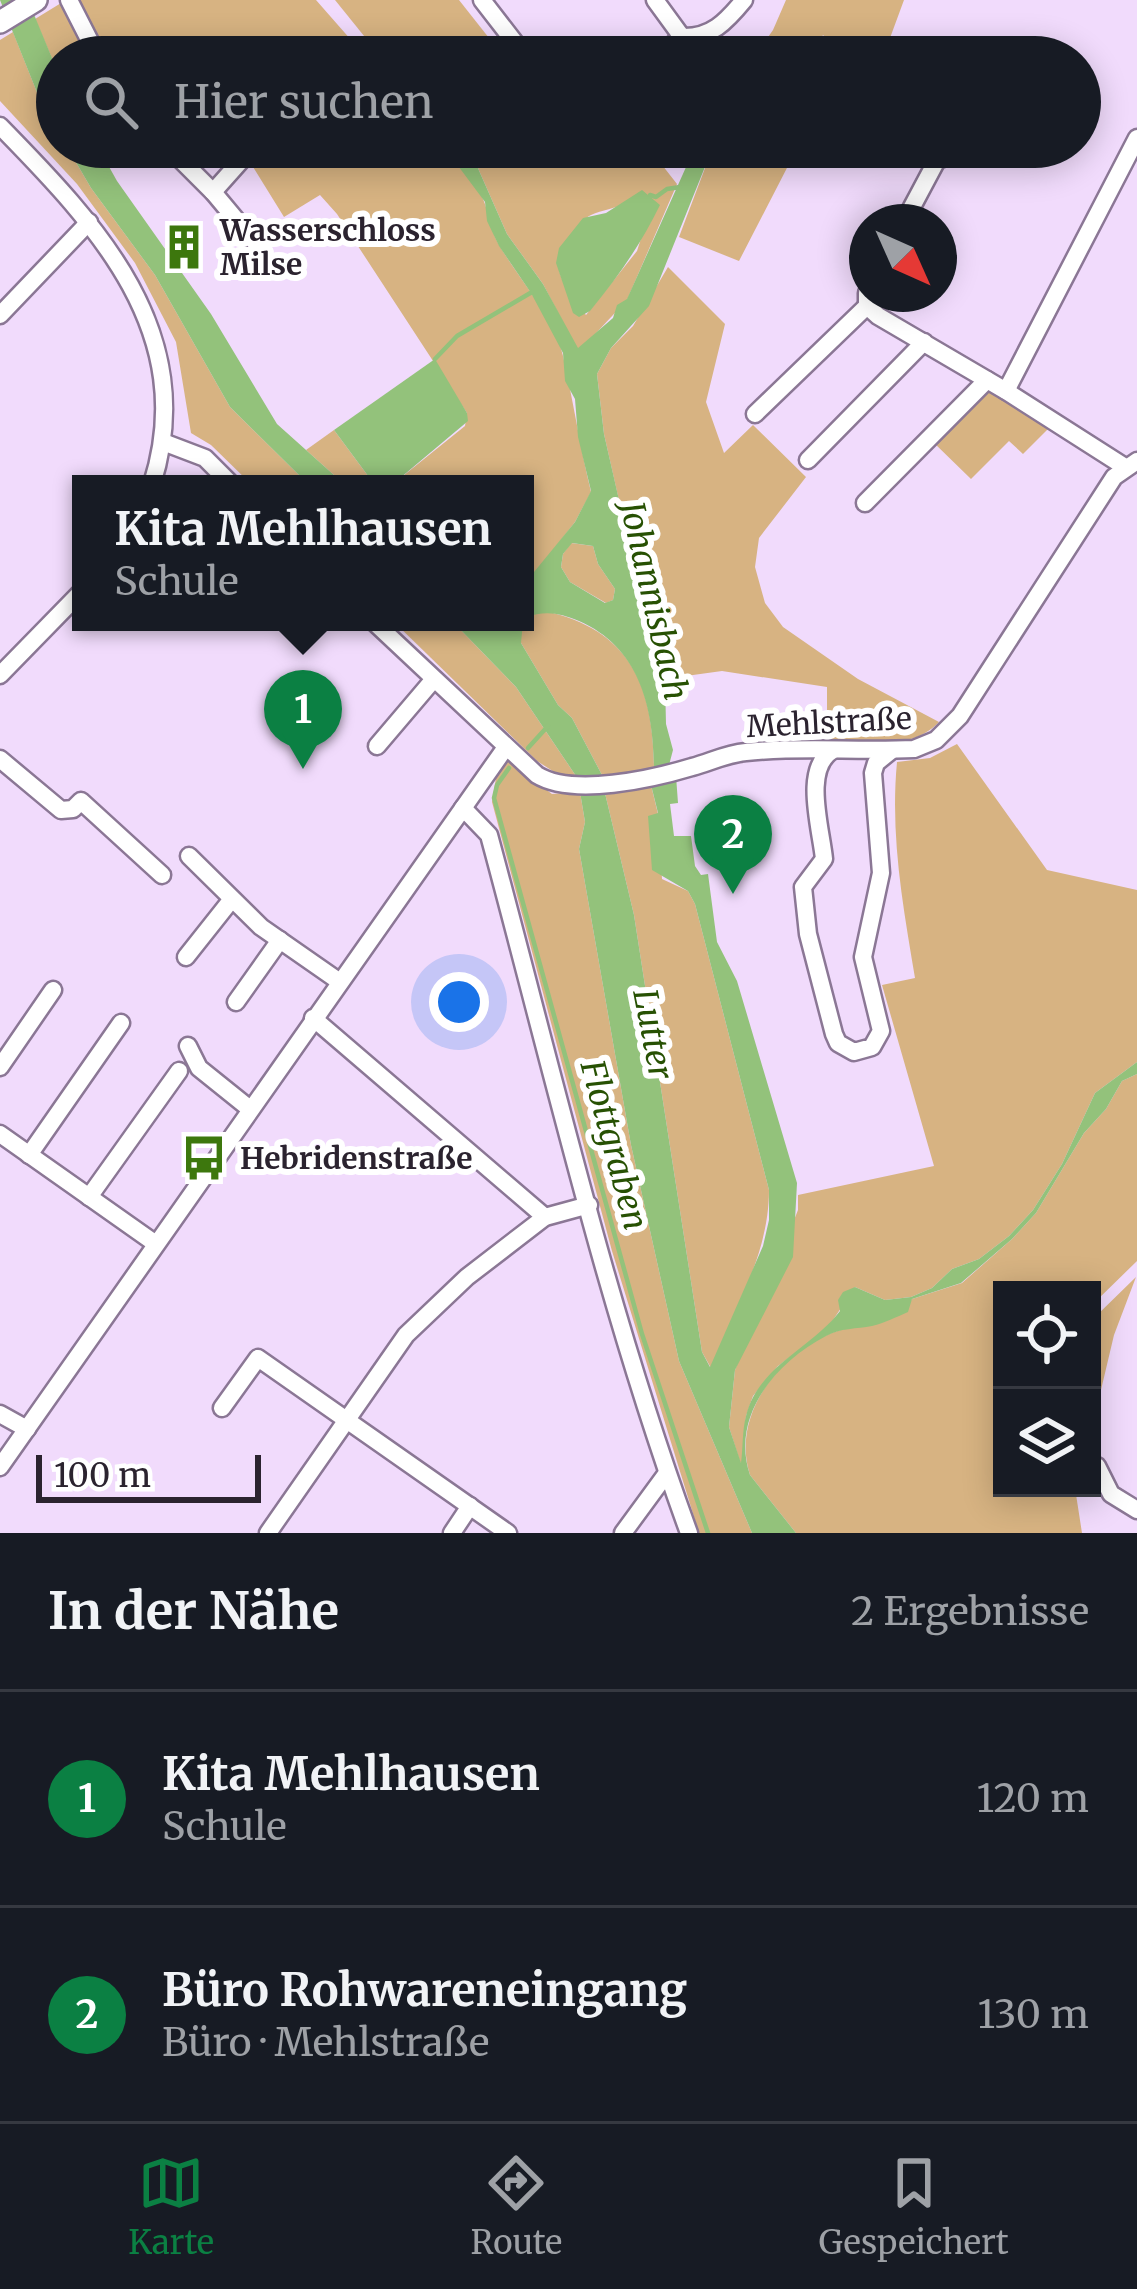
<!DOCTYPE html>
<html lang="de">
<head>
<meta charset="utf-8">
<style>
  body { margin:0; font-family:Merriweather,serif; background:#20242c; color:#f1f3f6 }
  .controls { position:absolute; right:36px; bottom:36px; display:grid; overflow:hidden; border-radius:0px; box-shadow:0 6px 30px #0003 }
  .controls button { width:108px; height:108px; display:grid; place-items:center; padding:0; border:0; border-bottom:3px solid #363941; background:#171b24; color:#f1f3f6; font:60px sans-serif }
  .compass { position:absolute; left:849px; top:204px; width:108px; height:108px; border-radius:50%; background:#171b24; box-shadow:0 6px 30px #0003; rotate:135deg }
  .scale { position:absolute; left:36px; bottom:30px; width:225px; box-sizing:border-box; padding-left:12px; border:6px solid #2b232f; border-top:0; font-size:33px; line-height:42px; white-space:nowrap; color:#2b232f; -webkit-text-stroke:9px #fff; paint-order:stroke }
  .you { position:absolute; left:459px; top:1002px; width:42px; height:42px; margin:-30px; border:9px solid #fff; border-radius:50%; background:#1a73e8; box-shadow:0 0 0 18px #1a73e833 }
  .badge { display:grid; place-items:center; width:78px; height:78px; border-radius:50%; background:#0b8043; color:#fff; font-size:39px; font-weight:700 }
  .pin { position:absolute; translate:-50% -99px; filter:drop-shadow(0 3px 6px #0008) }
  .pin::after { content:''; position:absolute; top:63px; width:42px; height:36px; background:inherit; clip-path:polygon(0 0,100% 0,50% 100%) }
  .popup { position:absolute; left:72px; top:475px; width:462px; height:156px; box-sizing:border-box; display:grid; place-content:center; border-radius:0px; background:#171b24; filter:drop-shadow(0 3px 9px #0005); font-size:39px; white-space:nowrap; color:#9ea1a6 }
  .popup b { font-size:45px; color:#f1f3f6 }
  .popup::after { content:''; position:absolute; left:50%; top:100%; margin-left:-24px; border:24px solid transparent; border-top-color:#171b24 }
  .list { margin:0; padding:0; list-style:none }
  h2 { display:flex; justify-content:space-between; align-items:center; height:156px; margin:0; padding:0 48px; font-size:51px }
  h2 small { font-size:39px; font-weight:400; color:#9ea1a6 }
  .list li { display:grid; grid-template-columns:78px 1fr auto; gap:36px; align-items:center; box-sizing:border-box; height:216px; padding:0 48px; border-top:3px solid #363941 }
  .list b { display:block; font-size:45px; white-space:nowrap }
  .list p { margin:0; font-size:39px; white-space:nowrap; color:#9ea1a6 }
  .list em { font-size:39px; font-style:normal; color:#9ea1a6 }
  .icon { flex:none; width:66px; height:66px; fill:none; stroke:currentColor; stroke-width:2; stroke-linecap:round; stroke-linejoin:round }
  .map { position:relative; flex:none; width:1137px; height:1533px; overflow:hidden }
  .search { position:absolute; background:#171b24; box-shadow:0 6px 30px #0003; left:36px; right:36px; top:36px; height:132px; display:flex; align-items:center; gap:30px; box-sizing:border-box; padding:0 42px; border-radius:66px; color:#9ea1a6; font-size:45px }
  .sheet { height:588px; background:#171b24 }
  nav { display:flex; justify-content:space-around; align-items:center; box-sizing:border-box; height:168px; border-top:3px solid #363941; background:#171b24; font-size:33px; color:#9ea1a6 }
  nav a { display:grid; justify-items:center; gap:6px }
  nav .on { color:#0b8043 }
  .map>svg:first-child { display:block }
</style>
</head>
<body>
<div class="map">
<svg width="1137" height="1533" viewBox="0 0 1137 1533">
  <rect width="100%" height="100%" fill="#f1dbfc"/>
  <g fill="#d7b382" fill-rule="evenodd">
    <polygon points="66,0 316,0 366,57 57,57 57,70 35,19"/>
    <polygon points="335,0 459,0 504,57 381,57"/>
    <polygon points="786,0 904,0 883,57 844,57 823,35 812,57 754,57 773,30"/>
    <polygon points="13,32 42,105 57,128 57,147 67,147 91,188 155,275 230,407 308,484 251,484 211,445 191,433 176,342 135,263 77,184 0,101 0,40"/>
    <path d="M262 147H444C457 163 474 180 483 199 489 213 490 228 498 243 517 277 555 318 563 356 573 400 580 446 591 492L575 522 529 581 525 583V484H393L465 426 467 413 337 214 320 195 284 217 250 162Z"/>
    <path d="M460 147H648L677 184 627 300 584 346 577 349 543 284 507 234 477 166ZM628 202 651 222 644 229 637 251 586 315C562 281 543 264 577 230 581 225 584 218 591 215 602 210 615 209 628 202Z"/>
    <polygon points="713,147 771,147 768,155 789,164 739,261 679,237"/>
    <path d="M668 267 725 324 706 402 724 453 753 425 806 477 759 538 755 567 765 603 783 627 858 679 939 722C910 752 866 742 827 741V687L722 671 664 679C672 636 654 637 647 604 643 585 643 574 632 558L604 434 597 374 611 348 633 326Z"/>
    <polygon points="989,384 1053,424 1023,454 1009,441 971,479 932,441"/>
    <polygon points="334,430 374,484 344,484 306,450"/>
    <polygon points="571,543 593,546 598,564 615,589 613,600 606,603 570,582 561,567 563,554"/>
    <path d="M545 611C633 631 654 688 654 772L602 775 572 718 558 705 521 643 519 630 525 617Z"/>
    <polygon points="394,622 453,622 516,687 578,779 562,777 537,761"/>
    <path d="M957 744 1047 870 1137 890V1062L1095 1093 1062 1164 1033 1210 1009 1236 979 1259 952 1269 932 1288 911 1297 885 1300 855 1287 827 1329 778 1366 753 1396 746 1416 742 1468 729 1427 735 1370 798 1210V1195L934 1166 882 985 915 978C903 906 890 836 897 762L930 758Z"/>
    <polygon points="508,761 552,794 580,792 585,822 579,849 631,1145 679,1361 752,1533 699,1533 612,1251 492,802 496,778"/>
    <path d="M650 781 658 814 662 879 688 891 695 904 769 1190C769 1255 734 1309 711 1368L702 1352 634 915 604 789Z"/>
    <path d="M1137 1074V1261L1092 1305V1290H1002V1488H1075L1082 1533H796L750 1475C731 1417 777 1356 829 1334 856 1322 895 1328 912 1299L962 1283 1012 1239 1036 1213 1084 1133 1106 1109 1122 1081Z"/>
    <polygon points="1136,1277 1114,1335 1092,1428 1092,1320"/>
  </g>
  <g fill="#93c27b" fill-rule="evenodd">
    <polygon points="0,0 28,0 57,70 57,128 42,105"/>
    <polygon points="67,147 98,147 117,181 211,314 277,424 344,484 308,484 230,407 155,275 91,188"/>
    <path d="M444 147H460L477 166 507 234 543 284 578 348 613 318 617 305 627 299 695 147H713L649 306 611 348 597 374 604 434 632 557 642 573 647 604 664 639 666 724 673 750 668 769 654 772C654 710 641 648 579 621 559 613 545 610 525 618V583L575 522 591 491 578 437 575 399 565 381 563 353 531 293 499 246 487 221 485 202ZM572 543 593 546 598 564 615 589 613 600 605 603 570 582 561 567 563 554Z"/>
    <path d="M642 190 660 205C641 244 618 277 590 311L579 317 573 313 556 263 559 248 583 218 606 213Z"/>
    <polygon points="435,359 467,413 468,421 393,484 374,484 334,430"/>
    <polygon points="453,622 523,622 521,643 558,705 572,718 602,775 578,779 516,687"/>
    <path d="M676 776 678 803 670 804 674 836H691L695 866 701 875 708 874 717 942 737 981 797 1183 793 1257 735 1370 729 1427 741 1463C743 1449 742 1431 746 1416 758 1366 812 1348 840 1311L838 1300 843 1292 855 1287 885 1300 911 1297 932 1288 952 1269 979 1259 1009 1236 1033 1210 1062 1164 1095 1093 1137 1062V1074L1122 1081 1106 1109 1084 1133 1036 1213 1012 1239 961 1283 912 1299 908 1312C896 1317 885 1323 872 1326 857 1329 840 1328 826 1336 776 1362 730 1416 750 1475L796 1533H752L679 1361 631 1145 579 849 585 822 580 792 604 789 634 915 702 1352 710 1367 763 1246 769 1220V1190L695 904 688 891 652 870 648 816 658 813 650 781Z"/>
  </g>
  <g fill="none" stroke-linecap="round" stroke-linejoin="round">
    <g stroke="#93c27b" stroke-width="4.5">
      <polyline points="650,195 656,197 667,189 680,187"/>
      <polyline points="435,359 457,336 532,292"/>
      <polyline points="528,748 548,726"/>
      <polyline points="509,768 497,785 494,798 642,1334 708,1533"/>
    </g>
    <g stroke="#8b7795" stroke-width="21">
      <g id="minor">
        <polyline points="69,0 98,57"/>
        <polyline points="482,0 526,57"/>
        <path d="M655 0 682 37C711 38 726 22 744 0"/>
        <polyline points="657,57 682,37"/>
        <polyline points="990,57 990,56"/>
        <path d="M0 126C97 225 200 333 152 484"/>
        <polyline points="168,147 213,192 258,246"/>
        <polyline points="213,192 246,155"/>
        <polyline points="904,222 937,160 955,154 978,156"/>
        <polyline points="867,293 867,306 878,316 1006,391 1125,467"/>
        <polyline points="0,315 89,222"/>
        <polyline points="1006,391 1137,138"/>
        <polyline points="755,414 867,306"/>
        <polyline points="163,442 205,458 231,484"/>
        <polyline points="808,460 924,342"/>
        <polyline points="865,503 987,380"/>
        <path d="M374 622 537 775C573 797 652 779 692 767 711 762 725 754 746 752 801 746 858 752 914 749L936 740 960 716 1114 477 1137 461"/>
        <polyline points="0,675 81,592"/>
        <polyline points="377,746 434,679"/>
        <path d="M833 750C802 768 821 828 824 859L803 887 808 934 834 1034 838 1043 854 1052 872 1047 881 1031 863 957 881 873 873 773 876 763 892 750"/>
        <polyline points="0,759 61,810 73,809 81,801 162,875"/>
        <path d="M463 808 489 835C552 1068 606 1306 689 1533"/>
        <polyline points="189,856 261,927 340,982"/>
        <polyline points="186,957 232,899"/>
        <polyline points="236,1002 280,940"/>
        <polyline points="313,1018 545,1217"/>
        <polyline points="188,1046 199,1068 250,1109"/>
        <polyline points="0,1067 53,990"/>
        <polyline points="0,1134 156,1244"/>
        <polyline points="29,1155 121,1023"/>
        <polyline points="89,1197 179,1071"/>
        <polyline points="222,1408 258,1358 508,1533"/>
        <polyline points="0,1414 27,1429"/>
        <polyline points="1097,1466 1111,1494 1137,1510"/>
        <polyline points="0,1467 506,747"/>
        <polyline points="268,1533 406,1335 467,1277 545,1217 589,1205"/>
        <polyline points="452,1533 470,1506"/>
        <polyline points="623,1533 667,1473"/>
      </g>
    </g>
    <g stroke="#8b7795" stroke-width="26">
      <polyline id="major" points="0,22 36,0"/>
    </g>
    <use href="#minor" stroke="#fff" stroke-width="16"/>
    <use href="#major" stroke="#fff" stroke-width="21"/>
  </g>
  <defs>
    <g id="building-bare" transform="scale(3.6)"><path d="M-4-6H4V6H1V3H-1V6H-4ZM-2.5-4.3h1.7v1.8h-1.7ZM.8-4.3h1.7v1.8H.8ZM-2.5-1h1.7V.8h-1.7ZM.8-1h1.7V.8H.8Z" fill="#3d770d" stroke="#fff" stroke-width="2.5" paint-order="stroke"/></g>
    <g id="bus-bare" transform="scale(3.6)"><path d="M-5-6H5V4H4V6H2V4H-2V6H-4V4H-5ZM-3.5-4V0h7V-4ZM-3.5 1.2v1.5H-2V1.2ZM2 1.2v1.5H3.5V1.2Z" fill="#3d770d" stroke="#fff" stroke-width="2.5" paint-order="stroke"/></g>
  </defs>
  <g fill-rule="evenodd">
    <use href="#building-bare" x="184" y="247"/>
    <use href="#bus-bare" x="204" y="1158"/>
  </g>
  <g text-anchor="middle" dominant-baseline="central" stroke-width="12" stroke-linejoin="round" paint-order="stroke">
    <g font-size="30" font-weight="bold" fill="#2b232f" stroke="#fff" text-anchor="start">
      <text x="220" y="230">Wasserschloss<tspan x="220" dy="34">Milse</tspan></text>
      <text x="240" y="1158">Hebridenstraße</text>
    </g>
    <g font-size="30" fill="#2b232f" stroke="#fff">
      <text transform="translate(829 722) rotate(-3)">Mehlstraße</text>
    </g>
    <g font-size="33" font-style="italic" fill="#275103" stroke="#fff">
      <text transform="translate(654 601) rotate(77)">Johannisbach</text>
      <text transform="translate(653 1034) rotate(79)">Lutter</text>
      <text transform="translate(614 1145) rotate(75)">Flottgraben</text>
    </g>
  </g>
</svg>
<div class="controls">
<button><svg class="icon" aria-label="locate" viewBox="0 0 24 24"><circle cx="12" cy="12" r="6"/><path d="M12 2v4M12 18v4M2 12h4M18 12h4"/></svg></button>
<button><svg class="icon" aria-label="layers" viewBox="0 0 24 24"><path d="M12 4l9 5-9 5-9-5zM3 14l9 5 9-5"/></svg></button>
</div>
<svg class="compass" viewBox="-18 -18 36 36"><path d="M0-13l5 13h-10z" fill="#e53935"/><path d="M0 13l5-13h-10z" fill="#9ea1a6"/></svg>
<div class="scale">100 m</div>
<div class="you"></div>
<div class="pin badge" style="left:303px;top:769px">1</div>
<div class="popup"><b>Kita Mehlhausen</b>Schule</div>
<div class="pin badge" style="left:733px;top:894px">2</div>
<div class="search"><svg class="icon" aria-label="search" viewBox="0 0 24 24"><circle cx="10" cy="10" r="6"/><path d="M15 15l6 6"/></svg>Hier suchen</div>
</div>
<section class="sheet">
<h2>In der Nähe<small>2 Ergebnisse</small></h2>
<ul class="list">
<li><span class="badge">1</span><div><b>Kita Mehlhausen</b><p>Schule</p></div><em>120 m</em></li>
<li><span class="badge">2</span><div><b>Büro Rohwareneingang</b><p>Büro · Mehlstraße</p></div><em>130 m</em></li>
</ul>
</section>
<nav>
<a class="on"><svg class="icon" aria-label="map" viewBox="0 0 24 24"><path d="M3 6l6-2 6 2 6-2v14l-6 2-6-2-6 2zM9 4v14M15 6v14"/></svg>Karte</a>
<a><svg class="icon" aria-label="directions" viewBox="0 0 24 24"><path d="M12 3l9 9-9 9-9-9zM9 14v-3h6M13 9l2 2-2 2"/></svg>Route</a>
<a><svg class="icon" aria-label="saved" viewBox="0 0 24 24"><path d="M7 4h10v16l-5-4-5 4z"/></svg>Gespeichert</a>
</nav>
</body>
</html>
